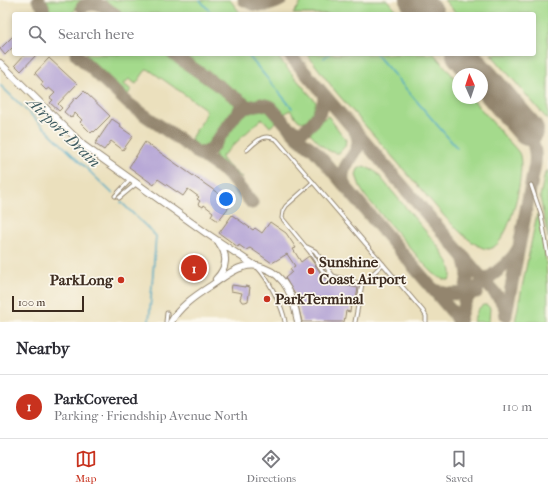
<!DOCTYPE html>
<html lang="en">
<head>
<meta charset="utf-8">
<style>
  body { margin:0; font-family:"IM FELL French Canon",serif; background:#f7f7f7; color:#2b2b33 }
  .compass { position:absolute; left:452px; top:68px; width:36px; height:36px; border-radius:50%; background:#fff; box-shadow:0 2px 6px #0003; rotate:357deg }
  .scale { position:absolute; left:12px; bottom:10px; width:72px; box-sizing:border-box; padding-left:4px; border:2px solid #3b2a1e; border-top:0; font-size:11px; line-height:14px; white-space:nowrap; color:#3b2a1e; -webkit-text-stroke:3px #fbf7ec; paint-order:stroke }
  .you { position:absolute; left:226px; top:199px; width:14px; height:14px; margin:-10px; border:3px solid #fff; border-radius:50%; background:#1a73e8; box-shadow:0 0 0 6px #1a73e833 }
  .badge { display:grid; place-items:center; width:26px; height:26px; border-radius:50%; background:#c8321e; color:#fff; font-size:13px; font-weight:700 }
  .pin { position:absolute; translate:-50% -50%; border:2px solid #fff; box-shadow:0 1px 4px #0006 }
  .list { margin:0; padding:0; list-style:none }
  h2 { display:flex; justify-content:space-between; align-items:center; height:52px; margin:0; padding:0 16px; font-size:17px }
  h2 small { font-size:13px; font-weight:400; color:#7c7c81 }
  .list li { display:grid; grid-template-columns:26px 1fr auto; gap:12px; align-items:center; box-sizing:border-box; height:64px; padding:0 16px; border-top:1px solid #e1e1e2 }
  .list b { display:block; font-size:15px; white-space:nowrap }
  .list p { margin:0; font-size:13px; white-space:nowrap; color:#7c7c81 }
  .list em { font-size:13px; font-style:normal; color:#7c7c81 }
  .icon { flex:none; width:22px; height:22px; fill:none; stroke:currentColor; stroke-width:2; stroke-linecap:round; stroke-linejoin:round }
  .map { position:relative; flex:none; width:548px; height:322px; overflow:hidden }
  .search { position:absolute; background:#fff; box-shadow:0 2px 6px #0003; left:12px; right:12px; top:12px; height:44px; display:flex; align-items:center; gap:10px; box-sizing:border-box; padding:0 14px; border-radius:4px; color:#7c7c81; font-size:15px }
  .sheet { height:116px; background:#fff }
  nav { display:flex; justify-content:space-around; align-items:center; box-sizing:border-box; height:56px; border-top:1px solid #e1e1e2; background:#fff; font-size:11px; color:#7c7c81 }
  nav a { display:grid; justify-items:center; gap:2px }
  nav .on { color:#c8321e }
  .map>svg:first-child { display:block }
</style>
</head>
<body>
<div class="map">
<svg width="548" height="322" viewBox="0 0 548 322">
  <rect width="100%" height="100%" fill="#fbf7ec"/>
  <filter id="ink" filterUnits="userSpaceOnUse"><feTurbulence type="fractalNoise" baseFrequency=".025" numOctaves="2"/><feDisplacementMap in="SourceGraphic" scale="8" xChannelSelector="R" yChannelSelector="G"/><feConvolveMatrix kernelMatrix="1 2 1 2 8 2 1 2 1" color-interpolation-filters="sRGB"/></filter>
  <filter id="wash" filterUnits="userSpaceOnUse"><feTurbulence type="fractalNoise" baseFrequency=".012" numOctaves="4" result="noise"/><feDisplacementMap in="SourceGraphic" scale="16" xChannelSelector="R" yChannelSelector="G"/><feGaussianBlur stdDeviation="0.9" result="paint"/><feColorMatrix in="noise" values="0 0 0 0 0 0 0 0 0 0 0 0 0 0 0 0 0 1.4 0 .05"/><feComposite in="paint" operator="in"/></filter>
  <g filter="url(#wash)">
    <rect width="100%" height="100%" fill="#ebe0bd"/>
    <g fill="#a4da8c" stroke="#708255">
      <polygon points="44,0 82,0 72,14 48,14 47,8"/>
      <polygon points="104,0 230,0 241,14 121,14 109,5"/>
      <polygon points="303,0 387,0 399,14 293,14"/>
      <polygon points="444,0 548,0 548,120 491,54 534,54 534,14 457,14"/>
      <path d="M82 54H168L233 99 236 104V107L209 145C202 152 197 147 190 143 192 131 206 121 206 110L204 108 148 69 145 71 136 84 129 79 124 84 131 90 126 97Z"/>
      <path d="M179 54H275L316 102C314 109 308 127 298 120 295 117 293 113 290 110L283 115C271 101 268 98 249 103Z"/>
      <path d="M307 54H434L458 82V98H471C483 111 494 124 505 137 509 142 516 148 519 153 527 169 509 249 488 249 474 248 454 226 445 217L336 92Z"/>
      <polygon points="257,109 265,110 277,121 270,127 262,118 222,156 223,161 242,178 217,161 215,159 215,152 239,116 244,112"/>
      <path d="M328 116 346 140 345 146 339 153C327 154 318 141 310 133L319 122Z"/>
      <path d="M364 166 376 172 438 246 449 264 451 271V277L449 280C439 280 433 273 426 266L366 197 361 189 356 175 358 169Z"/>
      <polygon points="548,170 548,238 540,197 545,173"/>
      <path d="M537 214 539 215C547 250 548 286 548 322H515Z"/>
      <polygon points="483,305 487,305 490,308 489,322 473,322 478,309"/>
    </g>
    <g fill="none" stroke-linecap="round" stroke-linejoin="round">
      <g stroke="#45a6c5" stroke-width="1.5">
        <polyline points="200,0 212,14"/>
        <polyline points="247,54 292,108"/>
        <polyline points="376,54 457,148"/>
        <polyline points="324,58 329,54"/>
        <polyline points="0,85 113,194"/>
        <polyline points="121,202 156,236 149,322"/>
      </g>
      <g stroke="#93856e" stroke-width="13">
        <polyline points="38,0 43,6 44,14"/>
        <path d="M244 0C256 7 269 7 281 0"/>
        <path d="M82 7C94 0 104 7 115 14"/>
        <polyline points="76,54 129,104 228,174 252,203"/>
        <polyline points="173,54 249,107"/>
        <polyline points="289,54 500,299 505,308 506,316"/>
        <path d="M498 95C514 115 539 135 535 164L506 314"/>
        <polyline points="239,111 245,108 261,104 270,106 300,140 314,150 322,159 454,314 458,322"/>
        <path d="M289 128 299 132C310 130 328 105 323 94"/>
        <polyline points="196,152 205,153 211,149 240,109 241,103"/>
        <path d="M345 187C334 161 368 156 355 131"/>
        <path d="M432 288C444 297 462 293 477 292"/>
        <polyline points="464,300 468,274 465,260"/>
        <path d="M459 322C461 314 462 306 467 299 479 280 507 270 518 249"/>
      </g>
      <g stroke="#93856e" stroke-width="32">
        <polyline points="416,0 428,14"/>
        <polyline points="462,54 479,74"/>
        <polyline points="482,77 528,130"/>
      </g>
    </g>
    <g id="blocks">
      <g fill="#b1a0d4">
        <polygon points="14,35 14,46 5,55 0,49"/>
        <polygon points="25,54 37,54 21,71 15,65"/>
        <polygon points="49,58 77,84 58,104 62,108 59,111 50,103 53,100 50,98 55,93 49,88 46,90 41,85 43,82 35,73"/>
        <polygon points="84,91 110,116 94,132 93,131 91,133 80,122 82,120 75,113 71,118 64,112 76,97 77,98"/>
        <polygon points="112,119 121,125 120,127 133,136 123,150 111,141 104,150 95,144"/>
        <polygon points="145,142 232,203 218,221 211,216 213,212 204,205 203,207 198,204 200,201 197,199 199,197 188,189 183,196 158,179 154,185 129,167"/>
        <polygon points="232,215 253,230 255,228 262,233 270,222 286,233 296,248 293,249 301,262 309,256 324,278 333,279 340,281 340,284 358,288 355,305 351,304 350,312 346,311 344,322 302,322 296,296 285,278 292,272 290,269 295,266 287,254 272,263 250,248 246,250 239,245 238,247 219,233"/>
        <polygon points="232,285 245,287 245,286 250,287 248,301 245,302 242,302 240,299 242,293 231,291"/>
      </g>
    </g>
  </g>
  <g filter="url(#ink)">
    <use href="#blocks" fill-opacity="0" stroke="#93856e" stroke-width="1"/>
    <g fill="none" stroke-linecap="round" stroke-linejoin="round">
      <g stroke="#93856e" stroke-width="5">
        <g id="lane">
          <path d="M247 150C257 141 263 132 277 140L423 311 426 316V322"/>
          <polyline points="313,182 286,206 283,211 282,218 310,252 326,276 333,276 362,284"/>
          <polyline points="531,185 541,214 548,255"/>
          <polyline points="115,196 131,179"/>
          <polyline points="119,198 137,183"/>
          <polyline points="307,247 315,251 333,276"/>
          <path d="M257 267C268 278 283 307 285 322"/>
          <polyline points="166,322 167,313"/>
          <polyline points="355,322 362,284 383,264"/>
        </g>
      </g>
      <g stroke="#93856e" stroke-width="8">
        <g id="street">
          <polyline points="0,63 83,145 206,233 254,265"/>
          <path d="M216 279C227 268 228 255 219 243"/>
          <path d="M171 322C179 307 195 296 209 287 220 280 231 270 243 267 250 265 257 265 264 268 287 276 294 300 298 322"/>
        </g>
      </g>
      <use href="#lane" stroke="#fff" stroke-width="3"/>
      <use href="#street" stroke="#fff" stroke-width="6"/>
    </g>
  </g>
  <g fill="#c8321e" stroke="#fbf7ec" stroke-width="1.5">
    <circle cx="311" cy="271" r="4"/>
    <circle cx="121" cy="280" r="4"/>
    <circle cx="267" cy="299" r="4"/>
  </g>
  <g text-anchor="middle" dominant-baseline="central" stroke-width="3.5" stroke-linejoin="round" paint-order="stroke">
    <g font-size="15" font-weight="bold" fill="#3b2a1e" stroke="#fbf7ec" text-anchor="start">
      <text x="319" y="262">Sunshine<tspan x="319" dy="17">Coast Airport</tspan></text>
      <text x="113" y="280" text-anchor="end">ParkLong</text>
      <text x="275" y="299">ParkTerminal</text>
    </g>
    <g font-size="16" font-style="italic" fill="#3f5c61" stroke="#fbf7ec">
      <text transform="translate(64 132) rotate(44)">Airport Drain</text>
    </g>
  </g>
</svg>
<svg class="compass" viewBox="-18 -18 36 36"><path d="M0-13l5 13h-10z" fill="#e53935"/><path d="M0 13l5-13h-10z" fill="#7c7c81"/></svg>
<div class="scale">100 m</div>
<div class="you"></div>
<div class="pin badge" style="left:194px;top:268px">1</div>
<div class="search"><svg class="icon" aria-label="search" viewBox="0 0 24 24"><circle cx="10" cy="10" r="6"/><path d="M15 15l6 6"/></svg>Search here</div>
</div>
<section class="sheet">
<h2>Nearby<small></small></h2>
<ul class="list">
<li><span class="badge">1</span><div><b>ParkCovered</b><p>Parking · Friendship Avenue North</p></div><em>110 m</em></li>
</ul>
</section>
<nav>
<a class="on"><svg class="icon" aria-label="map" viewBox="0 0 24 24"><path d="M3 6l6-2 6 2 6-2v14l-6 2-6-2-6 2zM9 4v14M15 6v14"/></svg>Map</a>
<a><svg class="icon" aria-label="directions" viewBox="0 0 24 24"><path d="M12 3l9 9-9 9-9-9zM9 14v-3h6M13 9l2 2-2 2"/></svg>Directions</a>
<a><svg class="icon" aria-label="saved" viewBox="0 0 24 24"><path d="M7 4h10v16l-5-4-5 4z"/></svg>Saved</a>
</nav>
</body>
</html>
